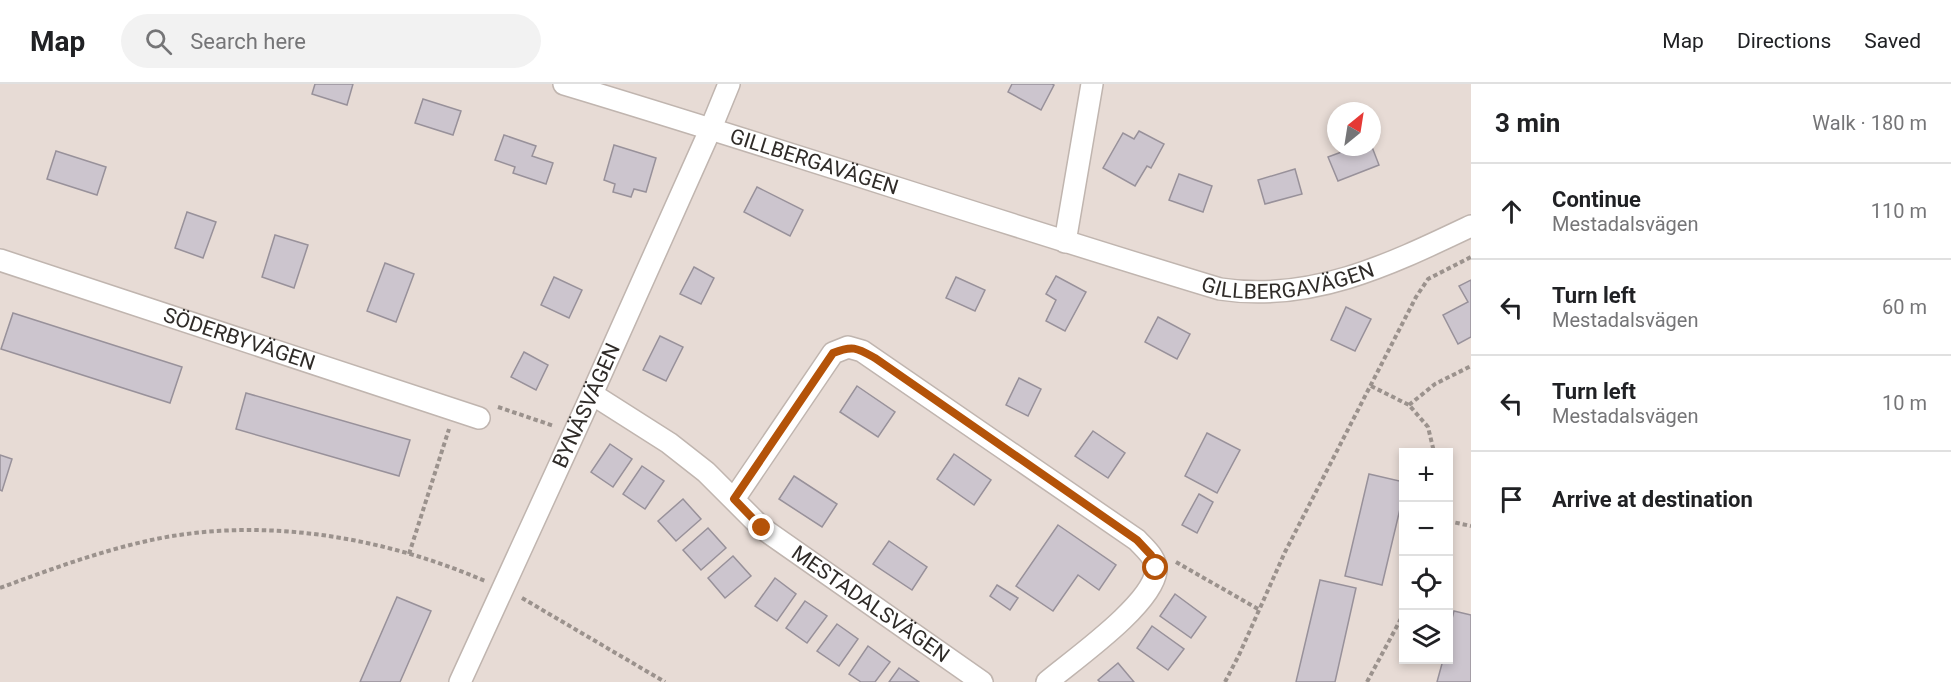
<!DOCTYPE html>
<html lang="en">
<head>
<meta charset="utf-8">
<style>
  body { margin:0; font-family:Roboto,sans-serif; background:#f2f2f2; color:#202124 }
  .controls { position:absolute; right:18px; bottom:18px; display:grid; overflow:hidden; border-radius:0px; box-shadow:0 3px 9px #0003 }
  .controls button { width:54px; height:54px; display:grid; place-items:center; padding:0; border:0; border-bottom:2px solid #e0e0e0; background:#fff; color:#202124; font:30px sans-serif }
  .compass { position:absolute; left:1327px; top:18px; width:54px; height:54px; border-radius:50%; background:#fff; box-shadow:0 3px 9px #0003; rotate:30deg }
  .stop { position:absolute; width:18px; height:18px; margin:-14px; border:4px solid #b45309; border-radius:50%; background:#fff }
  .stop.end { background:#b45309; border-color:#fff; box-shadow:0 2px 6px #0008 }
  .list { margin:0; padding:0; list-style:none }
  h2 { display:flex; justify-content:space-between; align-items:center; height:78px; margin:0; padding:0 24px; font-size:26px }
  h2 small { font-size:20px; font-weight:400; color:#757577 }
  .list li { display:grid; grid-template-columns:39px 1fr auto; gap:18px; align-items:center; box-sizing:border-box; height:96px; padding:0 24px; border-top:2px solid #e0e0e0 }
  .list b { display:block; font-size:22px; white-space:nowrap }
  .list p { margin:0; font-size:20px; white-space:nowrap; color:#757577 }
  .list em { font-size:20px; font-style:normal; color:#757577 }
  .icon { flex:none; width:33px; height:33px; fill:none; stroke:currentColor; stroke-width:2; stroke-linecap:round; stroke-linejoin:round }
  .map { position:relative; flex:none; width:1471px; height:598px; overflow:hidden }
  header { display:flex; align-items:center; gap:36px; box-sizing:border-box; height:84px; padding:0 30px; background:#fff; border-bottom:2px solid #e0e0e0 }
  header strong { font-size:28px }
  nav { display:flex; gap:33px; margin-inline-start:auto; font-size:21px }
  .search { width:420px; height:54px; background:#f2f2f2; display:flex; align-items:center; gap:15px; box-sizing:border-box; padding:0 21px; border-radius:33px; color:#757577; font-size:22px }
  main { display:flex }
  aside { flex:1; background:#fff }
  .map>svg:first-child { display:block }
</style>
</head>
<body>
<header>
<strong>Map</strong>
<div class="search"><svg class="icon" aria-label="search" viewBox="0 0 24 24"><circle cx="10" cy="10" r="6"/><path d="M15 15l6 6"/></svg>Search here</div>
<nav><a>Map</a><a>Directions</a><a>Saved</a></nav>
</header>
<main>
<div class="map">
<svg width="1471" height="598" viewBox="0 0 1471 598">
  <rect width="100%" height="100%" fill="#e7dbd5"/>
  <g fill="#ccc5ce" stroke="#98919a" stroke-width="1.5">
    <polygon points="315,0 353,0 347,21 312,10"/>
    <polygon points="1012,0 1052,0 1054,1 1041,26 1008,8"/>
    <polygon points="423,15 461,27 453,51 415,39"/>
    <polygon points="1139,47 1164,60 1151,84 1147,82 1135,102 1103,84 1123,49 1134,55"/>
    <polygon points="504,51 536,62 532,72 553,79 546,100 513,89 515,83 495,76"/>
    <polygon points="614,61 656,74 646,108 634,105 631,113 613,108 615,100 604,96"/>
    <polygon points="1355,63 1372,63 1379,81 1338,97 1328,73"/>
    <polygon points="56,67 106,83 97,111 47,95"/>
    <polygon points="1295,85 1302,110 1265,120 1258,96"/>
    <polygon points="1179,90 1212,102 1203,128 1169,116"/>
    <polygon points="757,103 803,126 790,152 744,128"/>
    <polygon points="187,128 216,138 203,174 175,164"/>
    <polygon points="275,151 308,161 294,204 262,193"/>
    <polygon points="385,179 414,190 396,238 367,227"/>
    <polygon points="694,183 714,194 701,220 680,210"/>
    <polygon points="1056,192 1086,208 1065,247 1046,237 1056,216 1046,210"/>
    <polygon points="554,193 582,206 569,234 541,221"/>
    <polygon points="956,193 985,206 975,227 946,214"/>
    <polygon points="1471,196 1471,253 1458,260 1443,231 1468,218 1459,202"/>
    <polygon points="1346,223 1371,235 1355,267 1331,256"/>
    <polygon points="13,229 182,283 170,319 1,265"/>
    <polygon points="1158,233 1190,250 1177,275 1145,258"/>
    <polygon points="660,252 683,263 666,297 643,286"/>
    <polygon points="524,268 548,281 536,306 511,293"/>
    <polygon points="1019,294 1041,305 1028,332 1006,321"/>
    <polygon points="857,302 895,328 878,353 840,328"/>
    <polygon points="246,309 410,356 399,392 236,345"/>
    <polygon points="1093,347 1125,369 1108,394 1075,372"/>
    <polygon points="1207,349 1240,366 1217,409 1185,392"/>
    <polygon points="610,360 632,375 613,403 591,388"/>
    <polygon points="954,370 991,396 974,421 937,395"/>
    <polygon points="0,371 12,375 2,407 0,406"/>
    <polygon points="642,382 664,397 645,425 623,410"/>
    <polygon points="1369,390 1404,398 1404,408 1382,501 1345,492"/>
    <polygon points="794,392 837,420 822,443 779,415"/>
    <polygon points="1199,410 1213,418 1197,449 1182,441"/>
    <polygon points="683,415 701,435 676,457 658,437"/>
    <polygon points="1058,441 1116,481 1099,506 1078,491 1053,527 1016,502"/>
    <polygon points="708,444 726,464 701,486 683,466"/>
    <polygon points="889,457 927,483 912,506 873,480"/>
    <polygon points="733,472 751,492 725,514 708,494"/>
    <polygon points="775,494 796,510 777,537 755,522"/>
    <polygon points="1320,496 1356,504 1335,598 1296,598"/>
    <polygon points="997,501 1018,514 1010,526 990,512"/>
    <polygon points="1175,510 1206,533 1191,554 1160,532"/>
    <polygon points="397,513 431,527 400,598 360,598"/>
    <polygon points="805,517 827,532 807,559 786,544"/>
    <polygon points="1454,527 1471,531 1471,598 1437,598 1443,576 1448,576 1448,550"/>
    <polygon points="837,540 858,555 839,582 817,567"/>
    <polygon points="1152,542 1184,565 1168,586 1137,564"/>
    <polygon points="868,562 890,578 875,598 861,598 849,590"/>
    <polygon points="1118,579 1134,598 1100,598 1098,596"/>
    <polygon points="899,584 919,598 889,598"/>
  </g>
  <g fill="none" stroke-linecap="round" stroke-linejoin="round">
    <g stroke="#c0b5af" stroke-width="24">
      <g id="street">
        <path id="s1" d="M564 0C784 66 1001 139 1220 205 1311 219 1391 180 1471 142"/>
        <polyline points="1065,158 1092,0"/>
        <path id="s2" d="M0 176 479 334"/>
        <path id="s3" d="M592 310 669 359 706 388 762 444 982 598"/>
        <path d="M734 415 833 269 848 263 862 267 1137 456C1145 465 1157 474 1156 487 1152 521 1073 576 1047 598"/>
        <path id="s4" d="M460 598 592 310 711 44 729 0"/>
      </g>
    </g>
    <g stroke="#9b928d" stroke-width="4" stroke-dasharray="4.5 3" stroke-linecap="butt">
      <polyline points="1371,302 1409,321 1428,343 1434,368"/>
      <polyline points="1409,321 1435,300 1471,282"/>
      <polyline points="498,323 554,342"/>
      <polyline points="1448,437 1471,442"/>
      <polyline points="409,470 449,345"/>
      <polyline points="1176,478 1258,525"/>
      <path d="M0 504C51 485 103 466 156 455 266 433 383 453 485 497"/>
      <polyline points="522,514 665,598"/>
      <polyline points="1225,598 1239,571 1285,468 1416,213 1428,195 1471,173"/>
      <polyline points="1367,598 1404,529"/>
    </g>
    <use href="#street" stroke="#fff" stroke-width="21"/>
  </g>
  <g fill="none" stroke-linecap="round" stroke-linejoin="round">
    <path stroke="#b45309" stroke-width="8" d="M762 444 734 415 833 269C853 261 857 264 875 274L1137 456 1151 471 1156 484"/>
  </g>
  <g text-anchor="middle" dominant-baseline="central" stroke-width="4.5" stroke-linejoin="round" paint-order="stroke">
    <g font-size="21" fill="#2f2b28" stroke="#e7dbd5">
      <text stroke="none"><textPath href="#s1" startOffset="262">GILLBERGAVÄGEN</textPath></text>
      <text stroke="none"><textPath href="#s1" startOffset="756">GILLBERGAVÄGEN</textPath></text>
      <text stroke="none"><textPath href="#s2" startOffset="252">SÖDERBYVÄGEN</textPath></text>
      <text stroke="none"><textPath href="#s4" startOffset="304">BYNÄSVÄGEN</textPath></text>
      <text stroke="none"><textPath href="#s3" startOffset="350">MESTADALSVÄGEN</textPath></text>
    </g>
  </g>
</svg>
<div class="controls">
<button>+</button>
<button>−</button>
<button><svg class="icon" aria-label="locate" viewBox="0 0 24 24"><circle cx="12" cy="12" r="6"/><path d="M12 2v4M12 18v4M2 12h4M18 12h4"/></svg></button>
<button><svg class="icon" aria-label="layers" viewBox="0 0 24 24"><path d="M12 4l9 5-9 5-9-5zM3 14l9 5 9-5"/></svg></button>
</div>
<svg class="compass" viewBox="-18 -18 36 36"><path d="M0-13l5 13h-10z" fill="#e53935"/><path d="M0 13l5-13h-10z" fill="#757577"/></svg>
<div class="stop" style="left:1156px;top:484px"></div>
<div class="stop end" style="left:762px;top:444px"></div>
</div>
<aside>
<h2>3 min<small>Walk · 180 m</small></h2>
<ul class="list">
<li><svg class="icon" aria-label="ahead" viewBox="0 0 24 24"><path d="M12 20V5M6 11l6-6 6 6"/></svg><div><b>Continue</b><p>Mestadalsvägen</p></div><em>110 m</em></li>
<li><svg class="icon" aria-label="left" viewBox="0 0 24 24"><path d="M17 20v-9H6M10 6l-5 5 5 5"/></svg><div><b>Turn left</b><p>Mestadalsvägen</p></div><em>60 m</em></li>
<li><svg class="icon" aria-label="left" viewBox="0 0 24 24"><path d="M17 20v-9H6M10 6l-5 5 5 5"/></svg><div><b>Turn left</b><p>Mestadalsvägen</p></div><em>10 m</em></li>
<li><svg class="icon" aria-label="arrive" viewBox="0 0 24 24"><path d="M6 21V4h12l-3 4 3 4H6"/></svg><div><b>Arrive at destination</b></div></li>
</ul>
</aside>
</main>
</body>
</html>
